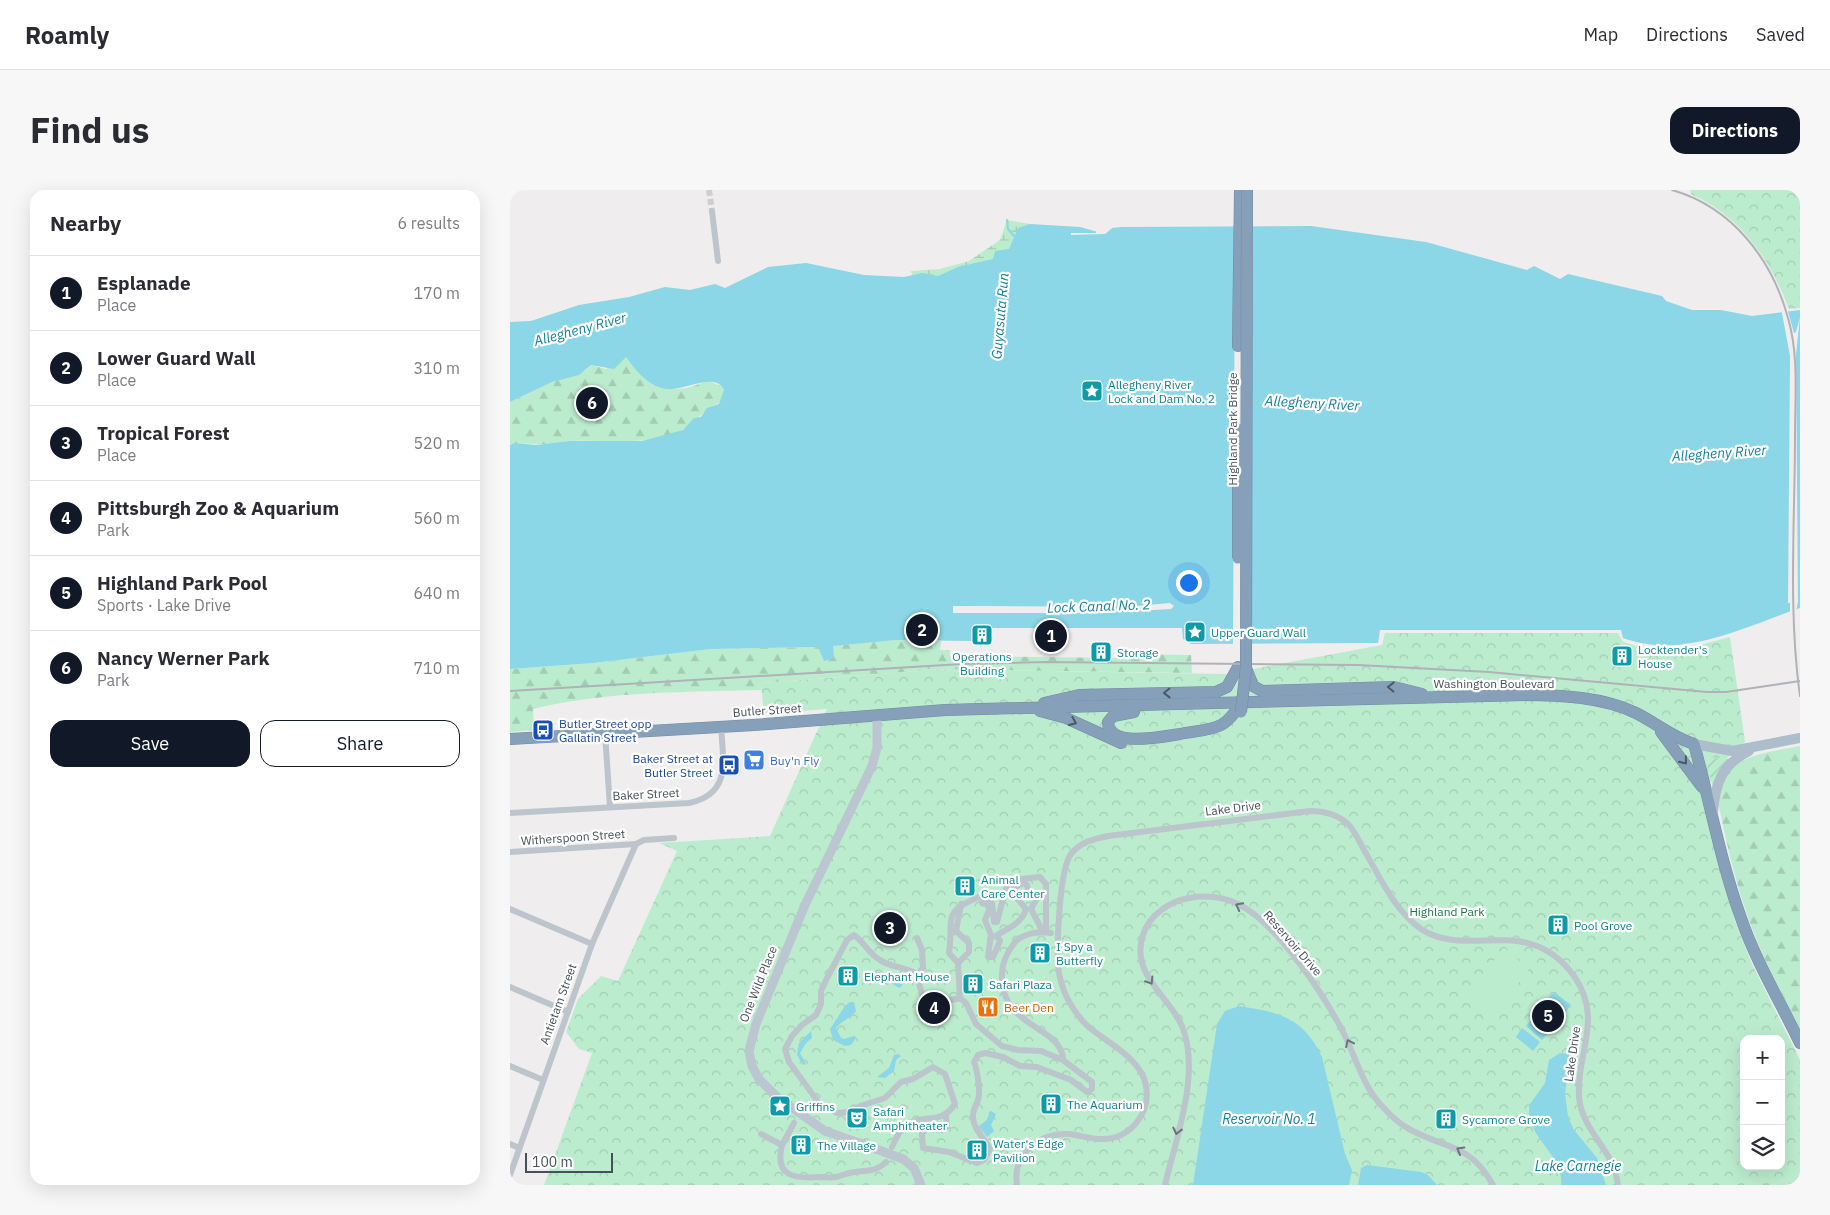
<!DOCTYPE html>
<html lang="en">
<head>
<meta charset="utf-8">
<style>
  body { margin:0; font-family:"IBM Plex Sans",sans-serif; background:#f7f7f7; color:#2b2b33 }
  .controls { position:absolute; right:15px; bottom:15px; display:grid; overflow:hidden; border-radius:10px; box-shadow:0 5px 20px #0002 }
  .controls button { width:45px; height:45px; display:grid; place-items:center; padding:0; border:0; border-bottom:1px solid #e1e1e2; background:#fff; color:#2b2b33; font:25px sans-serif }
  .scale { position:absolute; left:15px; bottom:12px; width:88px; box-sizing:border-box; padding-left:5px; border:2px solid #465059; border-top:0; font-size:14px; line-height:18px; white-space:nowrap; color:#465059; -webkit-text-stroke:4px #fff; paint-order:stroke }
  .you { position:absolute; left:678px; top:392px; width:18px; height:18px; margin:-12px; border:4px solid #fff; border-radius:50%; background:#1a73e8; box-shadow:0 0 0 8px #1a73e833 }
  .badge { display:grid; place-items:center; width:32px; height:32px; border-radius:50%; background:#111827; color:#fff; font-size:16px; font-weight:700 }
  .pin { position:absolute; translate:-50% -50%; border:2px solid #fff; box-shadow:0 1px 5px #0006 }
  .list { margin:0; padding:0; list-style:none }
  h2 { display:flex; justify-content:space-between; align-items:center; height:65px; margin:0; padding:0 20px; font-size:21px }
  h2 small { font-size:16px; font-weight:400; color:#7c7c81 }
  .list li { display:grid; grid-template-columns:32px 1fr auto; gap:15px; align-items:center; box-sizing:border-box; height:75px; padding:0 20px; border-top:1px solid #e1e1e2 }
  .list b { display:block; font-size:19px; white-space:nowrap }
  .list p { margin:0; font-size:16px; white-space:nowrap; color:#7c7c81 }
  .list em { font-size:16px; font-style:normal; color:#7c7c81 }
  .actions { display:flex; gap:10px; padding:15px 20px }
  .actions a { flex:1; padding:11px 0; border:1px solid #111827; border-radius:15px; text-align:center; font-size:18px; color:#111827 }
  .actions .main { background:#111827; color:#fff }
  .icon { flex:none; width:28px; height:28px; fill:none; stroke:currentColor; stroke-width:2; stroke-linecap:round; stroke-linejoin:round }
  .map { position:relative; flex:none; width:1290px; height:995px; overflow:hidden; border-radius:15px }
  header { display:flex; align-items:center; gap:30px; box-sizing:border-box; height:70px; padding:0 25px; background:#fff; border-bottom:1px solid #e1e1e2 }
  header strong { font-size:24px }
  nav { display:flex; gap:28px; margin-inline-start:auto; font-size:18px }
  .intro { display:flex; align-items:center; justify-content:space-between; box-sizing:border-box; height:120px; padding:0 30px }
  h1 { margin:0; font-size:35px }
  .button { padding:12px 22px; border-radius:15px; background:#111827; color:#fff; font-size:18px; font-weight:700 }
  main { display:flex; gap:30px; padding:0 30px }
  aside { flex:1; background:#fff; border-radius:15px; box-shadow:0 5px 20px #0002 }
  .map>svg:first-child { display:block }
</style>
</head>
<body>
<header>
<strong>Roamly</strong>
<nav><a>Map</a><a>Directions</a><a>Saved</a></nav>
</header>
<div class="intro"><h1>Find us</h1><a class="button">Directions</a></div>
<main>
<aside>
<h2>Nearby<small>6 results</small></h2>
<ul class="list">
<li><span class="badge">1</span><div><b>Esplanade</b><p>Place</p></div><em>170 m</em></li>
<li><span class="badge">2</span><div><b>Lower Guard Wall</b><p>Place</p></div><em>310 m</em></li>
<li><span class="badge">3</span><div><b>Tropical Forest</b><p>Place</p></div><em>520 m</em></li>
<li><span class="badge">4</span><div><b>Pittsburgh Zoo &amp; Aquarium</b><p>Park</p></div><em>560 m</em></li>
<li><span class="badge">5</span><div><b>Highland Park Pool</b><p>Sports · Lake Drive</p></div><em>640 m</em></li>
<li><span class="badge">6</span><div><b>Nancy Werner Park</b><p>Park</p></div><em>710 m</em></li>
</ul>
<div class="actions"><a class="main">Save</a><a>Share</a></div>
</aside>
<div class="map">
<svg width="1290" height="995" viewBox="0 0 1290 995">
  <defs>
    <pattern id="forest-firs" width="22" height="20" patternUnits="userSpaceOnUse" patternTransform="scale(1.25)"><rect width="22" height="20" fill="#bcecce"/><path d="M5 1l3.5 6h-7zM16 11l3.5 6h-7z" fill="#a3ccb3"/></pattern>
    <pattern id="wetland-marsh" width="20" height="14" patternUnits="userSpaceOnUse" patternTransform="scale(1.25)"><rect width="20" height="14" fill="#bcecce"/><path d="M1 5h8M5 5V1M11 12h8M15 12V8" fill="none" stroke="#a3ccb3"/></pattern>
    <pattern id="park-crowns" width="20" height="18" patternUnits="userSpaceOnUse" patternTransform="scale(1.25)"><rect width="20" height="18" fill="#bcecce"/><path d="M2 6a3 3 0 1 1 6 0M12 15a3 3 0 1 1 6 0" fill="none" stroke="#a3ccb3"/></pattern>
    <pattern id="garden-furrows" width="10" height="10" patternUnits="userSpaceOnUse" patternTransform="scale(1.25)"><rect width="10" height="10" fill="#bcecce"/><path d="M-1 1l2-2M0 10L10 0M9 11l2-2" fill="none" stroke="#a3ccb3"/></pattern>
  </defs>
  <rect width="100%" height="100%" fill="#efeded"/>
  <g fill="url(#forest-firs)">
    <path d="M116 167C131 189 152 204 181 197 187 195 193 192 199 191L213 197C218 215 206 212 198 219 189 226 181 236 172 240 136 257 99 249 61 251 52 252 43 254 34 254 23 255 10 251 0 255V212L42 192 76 180 81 175 96 179Z"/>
    <path d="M386 450 431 451 430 460H440V466L615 468 619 464 681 465 682 483 409 479V481L251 493 252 500C175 502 97 501 23 519L24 540 0 542V479L83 473 201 459 308 457Z"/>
    <path d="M1290 556V839C1277 811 1260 784 1249 756 1229 709 1218 661 1208 612 1209 565 1255 563 1290 556Z"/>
  </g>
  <polygon fill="url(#wetland-marsh)" points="497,30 520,34 513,50 482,84 403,89 401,81 430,79 459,71 490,50"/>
  <g fill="url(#park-crowns)" fill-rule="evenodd">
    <path d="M1180 0H1290V118L1279 119C1260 69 1231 27 1181 4Z"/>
    <path d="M875 443H1108L1113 452 1141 460 1186 456 1220 447 1235 552 1207 577 1193 608 1206 665 1225 731 1242 774 1290 870V995H34L82 863 69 859 56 842 68 809 91 786 108 791 167 661 149 653 260 646 317 519 254 524 251 493 409 481V479L716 484 872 455ZM1234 849H1271V976H1234Z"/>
  </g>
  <polygon fill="url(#garden-furrows)" points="1198,567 1221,569 1203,598 1196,571"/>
  <polygon fill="#bcecce" points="995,758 1019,779 983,827 956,803"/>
  <g fill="#8bd6e7" fill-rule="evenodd">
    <path d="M520 34 570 37 595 44 602 38 611 37 801 36 916 52 1017 80 1024 76 1050 89 1058 84 1152 106 1156 111 1182 120H1211L1242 126 1290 120V418C1234 437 1172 470 1113 448L1111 440H870L868 453 681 454 673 449 672 438H463V451L386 450 323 456 324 468 314 471 308 457 201 459 83 473 0 479V255L5 253 26 255 60 251H132L173 240 184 228 191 227 197 218 209 214 214 200C206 181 174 201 157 199 139 197 125 180 116 167L104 179 81 175 69 185 42 192 0 212V132L21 131 69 115 119 107 155 97 180 100 205 94 215 98 258 77 296 73 354 85 394 87 412 83 428 86 448 77 483 69 485 61 499 59 508 38ZM443 416 600 417 604 421 600 423H443Z"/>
    <polygon points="365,782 369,782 376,789 381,787 393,795 389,798 380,792 376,794 364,789 363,784"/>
    <polygon points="1044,802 1061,815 1032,850 1016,836"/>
    <path d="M340 812H344L346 821C340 829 332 830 326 838L331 848 334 849 344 846 346 848 341 855 335 856 323 850 320 839 335 816Z"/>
    <path d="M729 816C769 822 794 828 812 867L835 964 842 980 839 995H683L707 834 715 821Z"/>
    <polygon points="1012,838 1030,852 1023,861 1006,847"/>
    <polygon points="301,841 302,848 296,853 290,863 296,874 293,875 287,865 289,853"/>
    <path d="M1050 863 1059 864 1061 867 1055 903 1058 927 1064 940 1087 968 1096 995H1051C1055 964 1012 945 1020 914L1035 893 1039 870Z"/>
    <polygon points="388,864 391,866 386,870 384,881 375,888 367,887 379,878 384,865"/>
    <polygon points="481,921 486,924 481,935 484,941 477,947 469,936 478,929 479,922"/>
    <polygon points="857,975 911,982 918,985 927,995 848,995 851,978"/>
  </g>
  <g fill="#efeded" fill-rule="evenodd">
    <polygon points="725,35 742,35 740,455 723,455"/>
    <polygon points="602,36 602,38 595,44 561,45 561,43 586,43 586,40 594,42"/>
    <polygon points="1271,118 1277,118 1284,143 1286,142 1290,127 1286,165 1288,412 1286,421 1280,424 1280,413 1278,413 1280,166"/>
    <polygon points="660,413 664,416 661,419 626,421 624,419 626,416"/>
    <path d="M443 416 600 417 604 421 600 423H443ZM445 419H600L601 420H445Z"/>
  </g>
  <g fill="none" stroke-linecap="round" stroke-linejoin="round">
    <polyline stroke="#8bd6e7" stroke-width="2" points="497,30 498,39 504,46"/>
    <polyline stroke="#cdcecf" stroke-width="6" stroke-dasharray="6 3" stroke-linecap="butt" points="199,0 202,21"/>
    <g stroke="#728ba5" stroke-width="12">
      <g id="highway">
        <polyline points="728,156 730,0"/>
        <polyline points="736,478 743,496 752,501 884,497 912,504"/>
        <polyline points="534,513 569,505 706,502 717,497 728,477"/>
        <polyline points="530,521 556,528 611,553"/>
        <path d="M624 522 603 526 598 532C598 559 654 546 670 544 683 541 699 541 711 535 717 532 721 527 725 522"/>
        <polyline points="1151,542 1192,597"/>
        <path d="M0 549 244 535 435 520 1015 505C1051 505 1093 507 1126 523 1146 533 1162 547 1184 554 1200 612 1211 673 1231 728 1246 772 1270 811 1290 853"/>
      </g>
    </g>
    <g stroke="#bcc4cc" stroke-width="6">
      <polyline points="202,21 208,71"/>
      <polyline points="95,543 100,617"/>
      <path d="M0 623 179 613C222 604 213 570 211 537"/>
      <polyline points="0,662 126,654 134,650 164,648"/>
      <path d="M472 713 478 715 479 720 475 730 481 745 478 767H483L490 751 487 745C499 738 512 733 516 719L503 703 504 697 514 693 517 695 518 702 524 704 527 708 521 719 533 742"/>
      <polyline points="0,719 82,754"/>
      <polyline points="446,741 451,714"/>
      <path d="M541 743C529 741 514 743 505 752 498 761 492 773 492 784 489 838 553 836 553 870"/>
      <polyline points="441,744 446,741 459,753 459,762 448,773 450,808"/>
      <path d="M448 773 439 763C444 728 431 722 469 707L482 713 484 732H487L497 694 502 690 530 687 536 694V742"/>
      <polyline points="407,784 413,778 412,760 407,748"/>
      <polyline points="0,797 58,822"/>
      <polyline points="0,876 33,890"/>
      <path d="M251 944 272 955C264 987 285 989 311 987 316 987 321 988 326 987 332 986 338 982 345 982 358 980 366 982 376 972"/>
      <polyline points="0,954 9,958"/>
      <polyline points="272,955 284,933"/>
      <path d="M382 957C401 910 425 944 445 914L435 884 423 877 403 889 391 892 375 908 350 916 340 922 327 923 309 913 279 872 275 859 282 846 293 834 306 825 311 814V801L317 788 337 750 344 745C354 752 359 764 370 770 381 778 395 776 407 784L415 818 428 813 450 808 456 813 466 834 492 856 508 860 531 861 553 870 582 892V899L577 902 561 890 527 877 510 876 493 867 475 863 468 865 464 872C467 880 471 901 468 910 466 916 462 921 463 928 464 940 475 949 480 959L474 970 467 973 439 962 413 958 412 944 416 939 432 940 437 937 436 925"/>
      <polyline points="0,985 82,754 126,654"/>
      <path d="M507 995C502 964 529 943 558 944 569 945 580 949 591 949 619 950 641 924 636 896 632 869 599 854 580 838 572 832 566 823 561 815 555 805 551 794 549 783 546 762 549 680 561 664 570 652 584 649 598 646L800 621C814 621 827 624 838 634 845 641 849 651 854 660 870 687 884 720 911 739 958 770 1018 722 1064 786 1094 829 1066 863 1069 907 1072 942 1104 959 1108 995"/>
      <path d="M655 995C666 948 691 883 672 836 658 805 620 784 633 745 639 725 660 711 679 708 696 705 713 707 728 714 766 732 814 805 833 842 845 865 852 894 870 914 878 923 888 933 899 939 935 959 960 953 983 995"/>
    </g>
    <g stroke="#bbc6d0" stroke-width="9">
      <polyline points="358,956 315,941 268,908 249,889 242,876 239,861 246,834 295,715 362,576 367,558 367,525"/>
      <polyline points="393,969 404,978 411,995"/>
    </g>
    <g stroke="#adbdcb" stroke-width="10">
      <polyline points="1184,554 1222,561 1290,548"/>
      <path d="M1203 623C1205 594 1211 575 1239 561"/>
    </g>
    <use href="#highway" stroke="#86a0ba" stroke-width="11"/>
    <g stroke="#afb2b7" stroke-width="2">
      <path d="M1162 0C1222 17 1262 69 1278 128 1289 165 1285 207 1285 245 1285 330 1278 421 1290 506"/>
      <polyline points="0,501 452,474 534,472 848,475 979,482 1197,502 1216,502 1290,491"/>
    </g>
    <g stroke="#728ba5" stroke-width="12" stroke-linecap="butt">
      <g id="highway-bridge">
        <polyline points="728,368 728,239"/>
        <polyline points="731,522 736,478 737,0"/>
      </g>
    </g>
    <polyline stroke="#bbc6d0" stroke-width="9" points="358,956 393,969"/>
    <use href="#highway-bridge" stroke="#86a0ba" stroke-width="11"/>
  </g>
  <defs><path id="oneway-chevron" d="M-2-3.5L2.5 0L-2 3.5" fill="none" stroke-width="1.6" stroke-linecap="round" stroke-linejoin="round" transform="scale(1.25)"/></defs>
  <g stroke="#4c5863">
    <use href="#oneway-chevron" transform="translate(881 497) rotate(-179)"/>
    <use href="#oneway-chevron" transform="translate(657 503) rotate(179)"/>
    <use href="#oneway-chevron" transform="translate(563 532) rotate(23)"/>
    <use href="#oneway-chevron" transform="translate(1174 571) rotate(51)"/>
  </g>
  <g stroke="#69737c">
    <use href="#oneway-chevron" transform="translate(729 716) rotate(-153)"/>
    <use href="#oneway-chevron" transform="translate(640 791) rotate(58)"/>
    <use href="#oneway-chevron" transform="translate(839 853) rotate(-115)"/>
    <use href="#oneway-chevron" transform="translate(667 941) rotate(103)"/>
    <use href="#oneway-chevron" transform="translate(950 960) rotate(-150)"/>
  </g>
  <defs>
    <g id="sight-square" transform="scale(1.125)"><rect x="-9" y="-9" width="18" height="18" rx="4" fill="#0f9aa8" stroke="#fff"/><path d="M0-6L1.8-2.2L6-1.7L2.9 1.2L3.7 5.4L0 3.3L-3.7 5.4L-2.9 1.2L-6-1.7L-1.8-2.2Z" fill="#fff"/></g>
    <g id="building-square" transform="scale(1.125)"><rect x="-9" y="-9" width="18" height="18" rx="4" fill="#0f9aa8" stroke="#fff"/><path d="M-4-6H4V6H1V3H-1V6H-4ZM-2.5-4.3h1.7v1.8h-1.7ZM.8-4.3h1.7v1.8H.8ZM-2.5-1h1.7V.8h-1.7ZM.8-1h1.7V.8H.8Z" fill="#fff"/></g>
    <g id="bus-square" transform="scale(1.125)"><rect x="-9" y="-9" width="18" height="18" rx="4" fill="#1a4fb4" stroke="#fff"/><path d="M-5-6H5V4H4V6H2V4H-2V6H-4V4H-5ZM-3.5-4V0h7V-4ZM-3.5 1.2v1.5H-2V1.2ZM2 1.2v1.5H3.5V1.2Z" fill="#fff"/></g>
    <g id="supermarket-square" transform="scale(1.125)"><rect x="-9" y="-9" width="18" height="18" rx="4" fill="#3f7fe0" stroke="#fff"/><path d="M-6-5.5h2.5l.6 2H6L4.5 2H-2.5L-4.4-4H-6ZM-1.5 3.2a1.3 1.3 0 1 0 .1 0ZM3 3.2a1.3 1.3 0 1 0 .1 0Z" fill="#fff"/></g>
    <g id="restaurant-square" transform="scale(1.125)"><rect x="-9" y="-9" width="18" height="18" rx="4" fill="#e8710a" stroke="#fff"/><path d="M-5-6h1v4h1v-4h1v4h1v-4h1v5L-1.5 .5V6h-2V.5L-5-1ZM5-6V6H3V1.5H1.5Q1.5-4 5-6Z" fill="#fff"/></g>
    <g id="theatre-square" transform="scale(1.125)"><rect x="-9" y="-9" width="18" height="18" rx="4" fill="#0f9aa8" stroke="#fff"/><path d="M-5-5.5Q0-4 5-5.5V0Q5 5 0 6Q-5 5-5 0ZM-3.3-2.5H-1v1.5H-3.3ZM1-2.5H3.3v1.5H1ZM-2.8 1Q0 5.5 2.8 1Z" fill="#fff"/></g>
  </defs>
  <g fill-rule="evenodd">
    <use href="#sight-square" x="582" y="201"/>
    <use href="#sight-square" x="685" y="442"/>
    <use href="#building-square" x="472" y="445"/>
    <use href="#building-square" x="591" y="462"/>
    <use href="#building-square" x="1112" y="466"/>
    <use href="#bus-square" x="33" y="540"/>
    <use href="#supermarket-square" x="244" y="570"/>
    <use href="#bus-square" x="219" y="575"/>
    <use href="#building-square" x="455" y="696"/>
    <use href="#building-square" x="1048" y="735"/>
    <use href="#building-square" x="530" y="763"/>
    <use href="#building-square" x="338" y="786"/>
    <use href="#building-square" x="463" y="794"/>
    <use href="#restaurant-square" x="478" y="817"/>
    <use href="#building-square" x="541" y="914"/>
    <use href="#sight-square" x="270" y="916"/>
    <use href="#theatre-square" x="347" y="928"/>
    <use href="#building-square" x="936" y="929"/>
    <use href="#building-square" x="291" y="955"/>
    <use href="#building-square" x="467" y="960"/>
  </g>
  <g text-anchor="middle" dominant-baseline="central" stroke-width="4.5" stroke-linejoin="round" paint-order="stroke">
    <g font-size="12" fill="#0d838f" stroke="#fff" text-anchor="start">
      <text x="598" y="194">Allegheny River<tspan x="598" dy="14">Lock and Dam No. 2</tspan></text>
      <text x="701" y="442">Upper Guard Wall</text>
      <text x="1128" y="459">Locktender's<tspan x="1128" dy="14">House</tspan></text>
      <text x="607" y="462">Storage</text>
      <text x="472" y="466" text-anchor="middle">Operations<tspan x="472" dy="14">Building</tspan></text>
      <text x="471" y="689">Animal<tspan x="471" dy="14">Care Center</tspan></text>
      <text x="1064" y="735">Pool Grove</text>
      <text x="546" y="756">I Spy a<tspan x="546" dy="14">Butterfly</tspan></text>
      <text x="354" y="786">Elephant House</text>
      <text x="479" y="794">Safari Plaza</text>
      <text x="557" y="914">The Aquarium</text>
      <text x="286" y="916">Griffins</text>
      <text x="363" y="921">Safari<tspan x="363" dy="14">Amphitheater</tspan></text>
      <text x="952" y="929">Sycamore Grove</text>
      <text x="483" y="953">Water's Edge<tspan x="483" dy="14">Pavilion</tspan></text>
      <text x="307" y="955">The Village</text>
    </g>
    <g font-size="12" fill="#465059" stroke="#fff">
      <text transform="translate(722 239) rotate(-90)">Highland Park Bridge</text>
      <text x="984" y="493">Washington Boulevard</text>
      <text transform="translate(257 520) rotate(-4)">Butler Street</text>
      <text transform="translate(136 604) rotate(-3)">Baker Street</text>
      <text transform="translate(723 618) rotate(-7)">Lake Drive</text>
      <text transform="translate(63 647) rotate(-4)">Witherspoon Street</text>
      <text transform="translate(783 753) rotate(49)">Reservoir Drive</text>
      <text transform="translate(248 794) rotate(-68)">One Wild Place</text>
      <text transform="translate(48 814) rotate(-70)">Antietam Street</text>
      <text transform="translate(1062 864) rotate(-82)">Lake Drive</text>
    </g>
    <g font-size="12" fill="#164399" stroke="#fff" text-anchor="start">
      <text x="49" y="533">Butler Street opp<tspan x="49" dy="14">Gallatin Street</tspan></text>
      <text x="203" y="568" text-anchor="end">Baker Street at<tspan x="203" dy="14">Butler Street</tspan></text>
    </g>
    <g font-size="12" fill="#366cbe" stroke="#fff" text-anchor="start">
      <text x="260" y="570">Buy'n Fly</text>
    </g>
    <g font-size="12" fill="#1b7647" stroke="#fff">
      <text x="937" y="721">Highland Park</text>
    </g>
    <g font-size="12" fill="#c56008" stroke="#fff" text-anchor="start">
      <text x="494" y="817">Beer Den</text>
    </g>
    <g font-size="14" font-style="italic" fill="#137f98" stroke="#fff">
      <text transform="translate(490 126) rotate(-85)">Guyasuta Run</text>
      <text transform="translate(70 139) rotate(-15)">Allegheny River</text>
      <text transform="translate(802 213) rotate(3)">Allegheny River</text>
      <text transform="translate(1209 263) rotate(-4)">Allegheny River</text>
      <text transform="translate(589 416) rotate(-2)">Lock Canal No. 2</text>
      <text x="759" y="929">Reservoir No. 1</text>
      <text x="1068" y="976">Lake Carnegie</text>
    </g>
  </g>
</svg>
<div class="controls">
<button>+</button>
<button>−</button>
<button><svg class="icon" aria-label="layers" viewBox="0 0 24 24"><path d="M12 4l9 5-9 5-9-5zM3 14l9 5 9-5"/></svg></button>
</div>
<div class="scale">100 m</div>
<div class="you"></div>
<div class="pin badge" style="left:541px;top:446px">1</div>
<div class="pin badge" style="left:412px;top:440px">2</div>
<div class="pin badge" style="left:380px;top:738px">3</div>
<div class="pin badge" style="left:424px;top:818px">4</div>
<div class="pin badge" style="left:1038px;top:826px">5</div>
<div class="pin badge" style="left:82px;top:213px">6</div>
</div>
</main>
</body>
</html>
